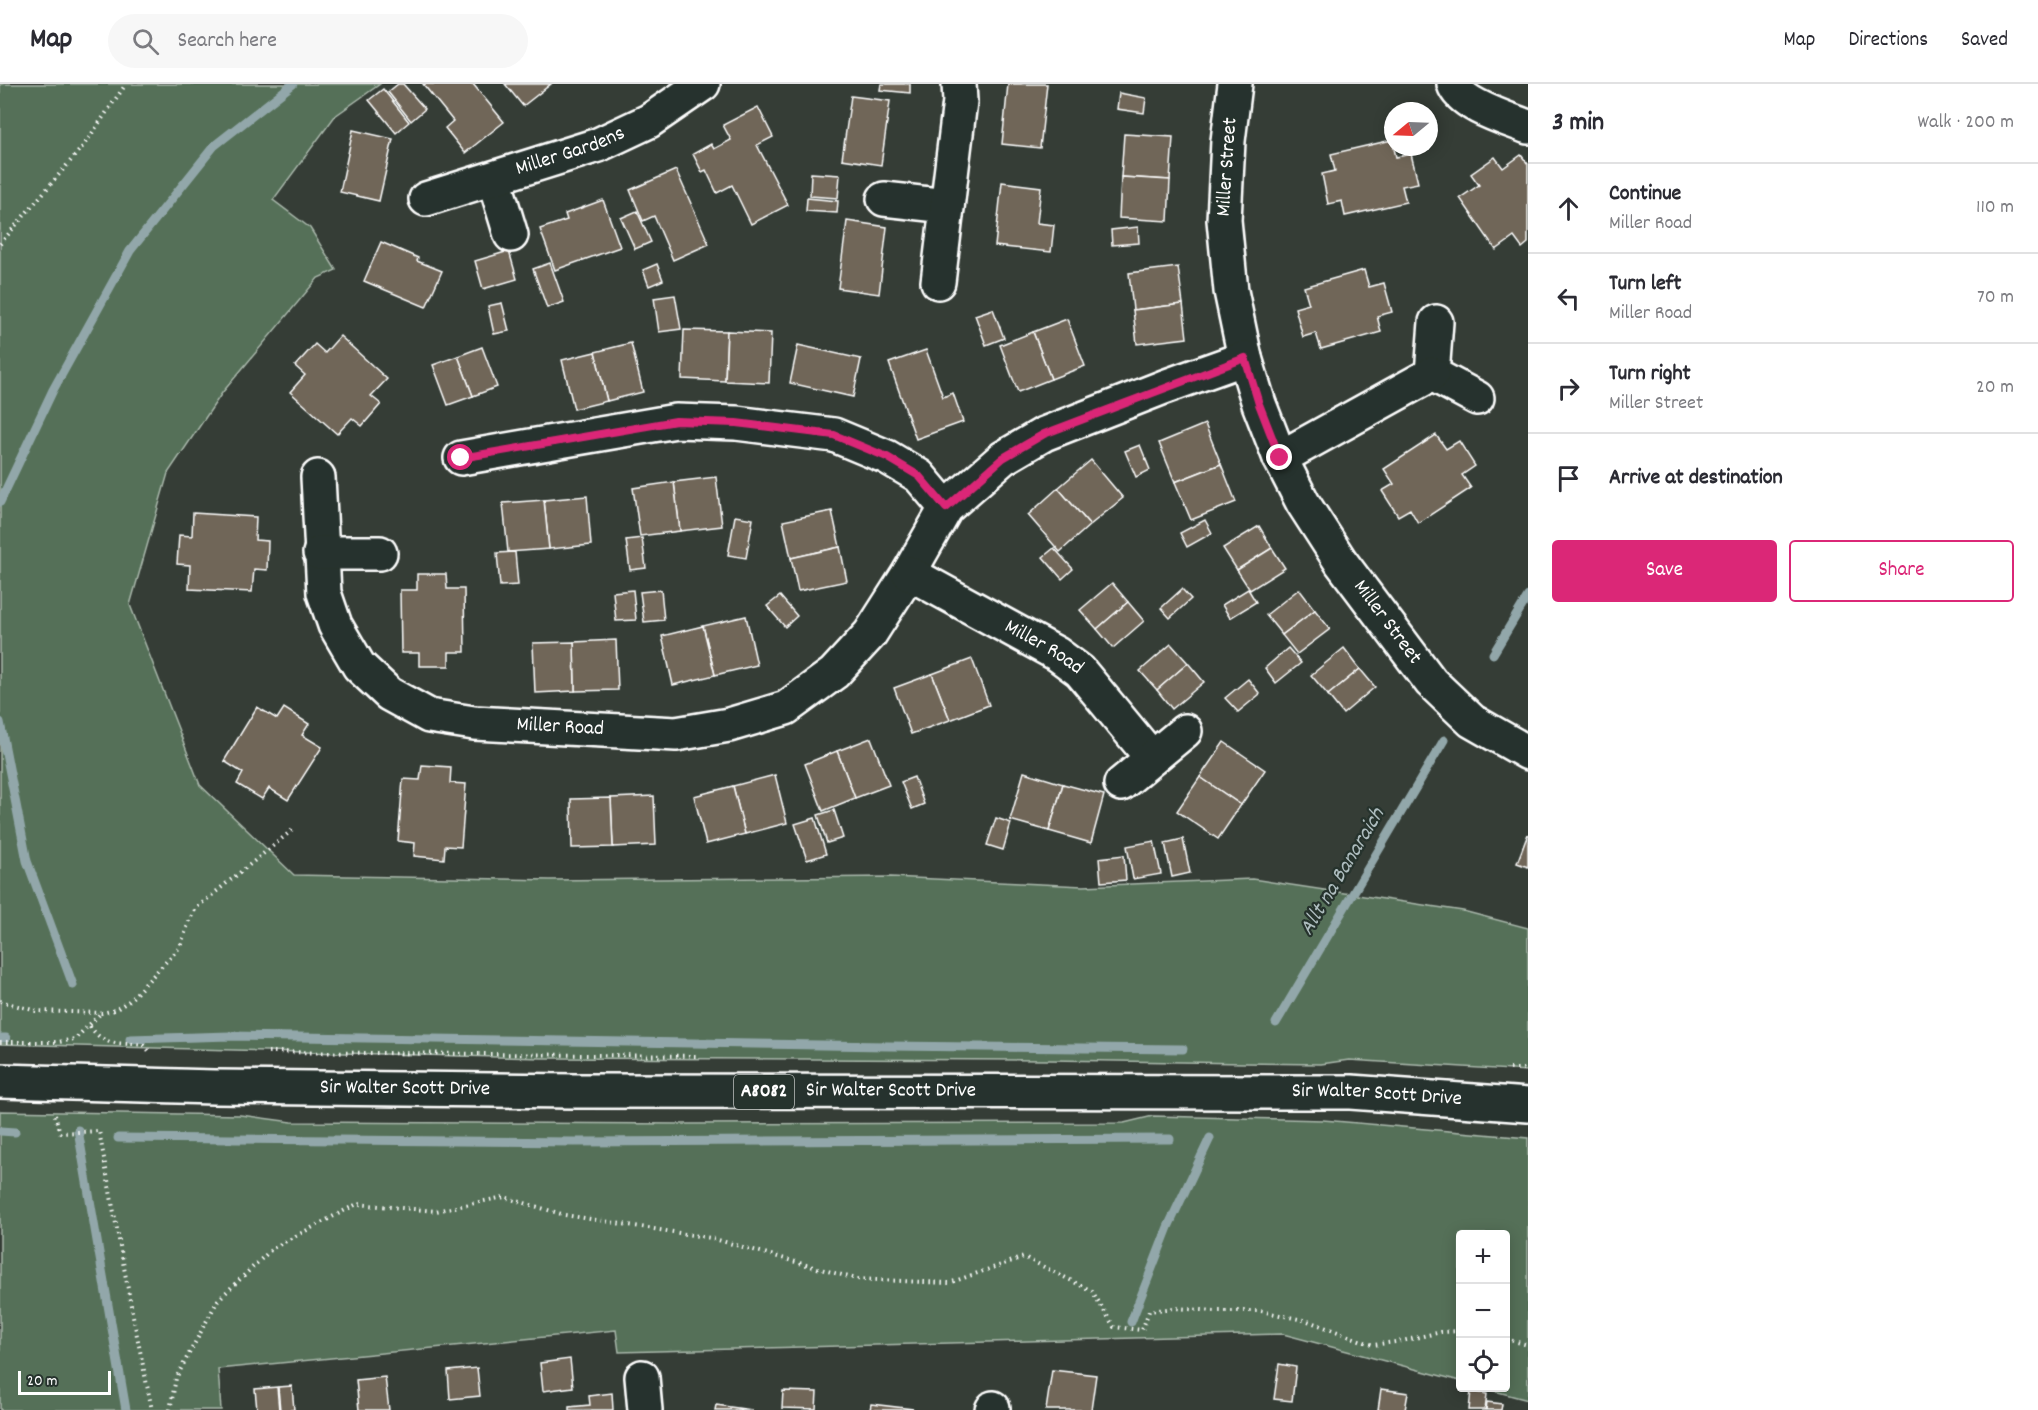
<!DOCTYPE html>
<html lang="en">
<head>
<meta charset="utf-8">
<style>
  body { margin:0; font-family:Dekko,sans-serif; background:#f7f7f7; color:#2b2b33 }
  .controls { position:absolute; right:18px; bottom:18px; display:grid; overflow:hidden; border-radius:6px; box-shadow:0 3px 15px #0003 }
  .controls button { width:54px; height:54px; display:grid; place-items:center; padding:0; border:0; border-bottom:2px solid #e1e1e2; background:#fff; color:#2b2b33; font:30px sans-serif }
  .compass { position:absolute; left:1384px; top:18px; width:54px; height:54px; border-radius:50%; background:#fff; box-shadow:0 3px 15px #0003; rotate:251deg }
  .scale { position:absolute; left:18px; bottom:15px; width:93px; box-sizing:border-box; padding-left:6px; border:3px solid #fff; border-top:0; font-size:16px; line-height:21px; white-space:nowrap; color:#fff; -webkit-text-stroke:4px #26332d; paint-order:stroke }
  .stop { position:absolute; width:18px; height:18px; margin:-14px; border:4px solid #db2777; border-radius:50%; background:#fff }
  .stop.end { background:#db2777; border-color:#fff; box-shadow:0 2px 6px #0008 }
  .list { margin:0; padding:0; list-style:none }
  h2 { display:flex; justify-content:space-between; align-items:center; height:78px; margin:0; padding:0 24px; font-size:26px }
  h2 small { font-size:20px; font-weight:400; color:#7c7c81 }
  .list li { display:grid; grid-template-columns:39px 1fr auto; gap:18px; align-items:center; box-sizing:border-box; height:90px; padding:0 24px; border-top:2px solid #e1e1e2 }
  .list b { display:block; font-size:22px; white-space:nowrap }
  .list p { margin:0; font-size:20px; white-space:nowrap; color:#7c7c81 }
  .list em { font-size:20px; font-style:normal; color:#7c7c81 }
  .actions { display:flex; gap:12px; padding:18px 24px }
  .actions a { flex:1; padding:14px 0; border:2px solid #db2777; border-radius:6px; text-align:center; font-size:21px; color:#db2777 }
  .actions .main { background:#db2777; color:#fff }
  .icon { flex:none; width:33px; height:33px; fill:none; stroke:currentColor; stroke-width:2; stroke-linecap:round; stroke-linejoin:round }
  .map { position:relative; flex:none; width:1528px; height:1326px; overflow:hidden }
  header { display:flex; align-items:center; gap:36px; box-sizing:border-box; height:84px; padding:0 30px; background:#fff; border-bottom:2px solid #e1e1e2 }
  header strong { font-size:28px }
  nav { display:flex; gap:33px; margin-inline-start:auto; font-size:21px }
  .search { width:420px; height:54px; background:#f7f7f7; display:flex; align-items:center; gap:15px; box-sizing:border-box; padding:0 21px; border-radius:33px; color:#7c7c81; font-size:22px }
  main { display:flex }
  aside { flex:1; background:#fff }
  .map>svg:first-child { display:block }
</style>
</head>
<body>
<header>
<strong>Map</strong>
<div class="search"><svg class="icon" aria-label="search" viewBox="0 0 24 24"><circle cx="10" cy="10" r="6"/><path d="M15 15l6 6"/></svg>Search here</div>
<nav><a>Map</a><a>Directions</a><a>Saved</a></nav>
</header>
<main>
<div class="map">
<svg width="1528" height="1326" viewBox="0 0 1528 1326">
  <rect width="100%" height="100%" fill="#353d36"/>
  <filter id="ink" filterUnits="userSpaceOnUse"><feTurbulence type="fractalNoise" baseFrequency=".0167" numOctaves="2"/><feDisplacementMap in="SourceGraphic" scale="12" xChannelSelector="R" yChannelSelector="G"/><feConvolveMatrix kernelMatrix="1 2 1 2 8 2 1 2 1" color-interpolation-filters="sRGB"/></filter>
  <g filter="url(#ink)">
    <g fill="#547058" stroke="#aab8ac" stroke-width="1.5">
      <polygon points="0,0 380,0 335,32 273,116 310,144 336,186 318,194 222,309 168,389 130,521 200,701 294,791 550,796 891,793 1083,802 1252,795 1463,827 1528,844 1528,987 1349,976 1321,980 1050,976 541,974 0,960"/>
      <polygon points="0,1027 240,1031 292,1038 684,1040 1124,1039 1153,1032 1323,1036 1528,1054 1528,1316 1483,1304 1506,1304 1506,1150 1460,1150 1460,1297 1283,1250 619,1268 616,1246 218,1285 221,1326 0,1326"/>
    </g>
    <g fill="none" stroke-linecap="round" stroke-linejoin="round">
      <g stroke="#92a7aa" stroke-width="9">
        <polyline points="0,418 53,306 130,167 214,62 293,0"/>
        <polyline points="1493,570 1528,512"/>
        <polyline points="0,638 27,777 73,901"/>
        <polyline points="1276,939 1444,656"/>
        <polyline points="0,954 6,954"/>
        <polyline points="130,955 230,952 889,962 1183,965"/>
        <polyline points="78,1046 126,1326"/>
        <polyline points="0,1047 15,1048"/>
        <polyline points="118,1054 574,1058 1170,1055"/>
        <polyline points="1131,1238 1168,1143 1210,1054"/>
      </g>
    </g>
    <g fill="#6f6658" stroke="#fff" stroke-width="1.5">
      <polygon points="398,0 403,0 425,25 411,37 388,8"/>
      <polygon points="423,0 473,0 504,38 465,69 445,44 453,37"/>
      <polygon points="505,0 551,0 523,22"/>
      <polygon points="881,0 910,0 910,9 880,6"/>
      <polygon points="1008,0 1047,0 1040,64 1002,60"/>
      <polygon points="383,5 409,38 396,49 369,16"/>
      <polygon points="1119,9 1146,14 1144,29 1117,25"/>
      <polygon points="851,12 890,17 881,81 842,75"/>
      <polygon points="758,23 773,53 757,61 788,121 751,140 732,101 717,109 706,86 702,88 693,70 711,60 714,65 731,56 723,41"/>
      <polygon points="353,46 393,55 379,117 340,108"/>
      <polygon points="1124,50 1173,53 1170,96 1121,93"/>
      <polygon points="1392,56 1396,73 1411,70 1418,99 1402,102 1406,118 1345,132 1342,117 1328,120 1322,90 1335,87 1331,70"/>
      <polygon points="1521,71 1528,80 1528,159 1522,164 1514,153 1496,166 1460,114 1479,101 1471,90 1495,73 1503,84"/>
      <polygon points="676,86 709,160 673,176 654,132 643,137 630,106"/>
      <polygon points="811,89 840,91 838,114 810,112"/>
      <polygon points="1121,93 1170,96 1168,137 1119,134"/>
      <polygon points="1002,98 1041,103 1037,139 1054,141 1051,168 995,162"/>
      <polygon points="807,114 838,117 837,129 806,127"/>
      <polygon points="603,116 620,163 555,186 540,145 567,136 565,130"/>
      <polygon points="637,127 651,158 635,165 621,134"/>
      <polygon points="847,137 887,143 879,210 838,204"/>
      <polygon points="1138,143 1139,159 1112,161 1111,146"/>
      <polygon points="381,158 418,174 417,177 442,187 426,223 364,197"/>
      <polygon points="509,167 517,195 483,205 475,177"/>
      <polygon points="550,179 564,218 547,224 533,185"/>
      <polygon points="657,180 663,196 649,202 643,186"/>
      <polygon points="1178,183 1183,220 1133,226 1129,189"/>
      <polygon points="1364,186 1369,203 1384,199 1392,228 1377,232 1381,248 1321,265 1316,249 1303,253 1295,224 1309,220 1304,203"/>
      <polygon points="675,211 681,245 659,248 654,214"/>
      <polygon points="502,219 509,247 494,250 488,222"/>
      <polygon points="1183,220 1187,254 1137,260 1133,226"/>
      <polygon points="993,225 1004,254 986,261 975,231"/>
      <polygon points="1067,235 1085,282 1051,295 1033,248"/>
      <polygon points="684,246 727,247 725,297 682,295"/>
      <polygon points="727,247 771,249 769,299 725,297"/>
      <polygon points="1033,248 1051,295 1018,308 1000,261"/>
      <polygon points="340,252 387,295 371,312 381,320 362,342 352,334 337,350 290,308 305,291 295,282 315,260 325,269"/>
      <polygon points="631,259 643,308 607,317 595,268"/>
      <polygon points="798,261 861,275 853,313 790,299"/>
      <polygon points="482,263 497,303 473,312 458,272"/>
      <polygon points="926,266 943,313 953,309 963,338 916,355 889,279"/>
      <polygon points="595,268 607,317 574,325 562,276"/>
      <polygon points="458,272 473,312 448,321 433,281"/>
      <polygon points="1205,340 1221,380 1175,398 1159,359"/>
      <polygon points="1436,351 1446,365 1459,357 1475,382 1462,391 1471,404 1418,439 1410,425 1398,432 1382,407 1394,400 1384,385"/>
      <polygon points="1140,361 1150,386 1136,393 1125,367"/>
      <polygon points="1091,376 1123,414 1090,441 1058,404"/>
      <polygon points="1221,380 1236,418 1191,436 1175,398"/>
      <polygon points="716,393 722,442 680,447 674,398"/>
      <polygon points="674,398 680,447 640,452 633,404"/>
      <polygon points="1058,404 1090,441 1060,468 1028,431"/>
      <polygon points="587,412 591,461 549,465 544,416"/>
      <polygon points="544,416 549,465 508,468 503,419"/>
      <polygon points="832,427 840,463 791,474 783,437"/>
      <polygon points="193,429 256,433 255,456 268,457 267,486 254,485 252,508 189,505 190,481 177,480 179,451 192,452"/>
      <polygon points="735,432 753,435 746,474 728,471"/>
      <polygon points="1205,436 1212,449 1187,463 1180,449"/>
      <polygon points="1259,442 1272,464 1237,486 1223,464"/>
      <polygon points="642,454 646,484 630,486 626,456"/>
      <polygon points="840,463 847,497 798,507 791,474"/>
      <polygon points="1054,464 1073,485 1062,495 1043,473"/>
      <polygon points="1272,464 1285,484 1250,506 1237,486"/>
      <polygon points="515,468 518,501 500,502 497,469"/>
      <polygon points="417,490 446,490 447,505 464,505 465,568 449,568 449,582 419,582 419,569 401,569 400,506 417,506"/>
      <polygon points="1112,499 1128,518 1097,545 1080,526"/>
      <polygon points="1182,505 1191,515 1170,534 1161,524"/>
      <polygon points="1248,505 1256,518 1230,534 1222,521"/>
      <polygon points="1299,505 1315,526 1282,551 1266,531"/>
      <polygon points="633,506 636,536 616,537 613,508"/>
      <polygon points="661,506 664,536 644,538 640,508"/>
      <polygon points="780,512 797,532 785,543 767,522"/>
      <polygon points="1128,518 1144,537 1113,564 1097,545"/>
      <polygon points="1315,526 1330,545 1297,570 1282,551"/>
      <polygon points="746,532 757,581 715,591 703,542"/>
      <polygon points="703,542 715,591 673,601 662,552"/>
      <polygon points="616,556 618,606 575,607 574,558"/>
      <polygon points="574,558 575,607 535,609 533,559"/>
      <polygon points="1171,560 1188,579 1157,606 1140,587"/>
      <polygon points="1288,564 1301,579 1276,599 1265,584"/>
      <polygon points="1344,564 1360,585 1328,611 1311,591"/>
      <polygon points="972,575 989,621 950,636 932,590"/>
      <polygon points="1188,579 1204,598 1172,625 1157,606"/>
      <polygon points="1360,585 1375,603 1343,630 1328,611"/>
      <polygon points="932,590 950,636 911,650 894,604"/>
      <polygon points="1248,595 1260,610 1238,628 1225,614"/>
      <polygon points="257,623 277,635 284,624 309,640 302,651 322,663 288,716 269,704 262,715 237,700 243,689 224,677"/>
      <polygon points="871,654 889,701 855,714 837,667"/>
      <polygon points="1224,658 1265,686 1241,721 1200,693"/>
      <polygon points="837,667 855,714 823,727 805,680"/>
      <polygon points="422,681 451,683 450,699 466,700 461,763 445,762 444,775 414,772 415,759 398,757 403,695 420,696"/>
      <polygon points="1024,688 1063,700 1049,747 1010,736"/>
      <polygon points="775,691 787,739 745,750 733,702"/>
      <polygon points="914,693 924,720 912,725 901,698"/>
      <polygon points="1200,693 1241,721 1218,755 1177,727"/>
      <polygon points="1063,700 1104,711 1091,759 1049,747"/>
      <polygon points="733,702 745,750 706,760 694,712"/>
      <polygon points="654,712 656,761 613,763 611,714"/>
      <polygon points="611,714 613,763 572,764 571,715"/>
      <polygon points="834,726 843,754 827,759 818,731"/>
      <polygon points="815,734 826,770 807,776 795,740"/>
      <polygon points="996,734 1011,739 1003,766 987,761"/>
      <polygon points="1528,750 1528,783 1517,779"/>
      <polygon points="1183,755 1190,789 1172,793 1165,759"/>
      <polygon points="1154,757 1161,790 1133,795 1127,762"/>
      <polygon points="1124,771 1126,796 1101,798 1099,774"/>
      <polygon points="570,1275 573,1303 543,1307 540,1279"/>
      <polygon points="1279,1280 1296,1283 1292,1317 1274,1315"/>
      <polygon points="477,1284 480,1312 450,1315 448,1287"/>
      <polygon points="1052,1286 1096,1291 1091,1326 1046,1326"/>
      <polygon points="385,1293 389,1326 359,1326 356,1296"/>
      <polygon points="292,1302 294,1326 280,1326 278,1303"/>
      <polygon points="277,1303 279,1326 257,1326 255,1305"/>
      <polygon points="1381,1305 1408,1309 1405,1326 1378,1326"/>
      <polygon points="783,1307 817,1308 816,1325 782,1324"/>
      <polygon points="1471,1307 1487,1310 1485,1326 1469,1326"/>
      <polygon points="612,1309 613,1326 569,1326 569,1323 590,1321 589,1312"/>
      <polygon points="1487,1318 1502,1320 1501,1326 1486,1326"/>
      <polygon points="871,1320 913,1325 913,1326 870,1326"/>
      <polygon points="716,1321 752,1326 715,1326"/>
    </g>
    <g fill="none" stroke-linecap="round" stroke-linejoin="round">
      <g stroke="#fff" stroke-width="38">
        <g id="minor">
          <path id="s1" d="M1235 0 1228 57 1224 136 1231 207 1245 274 1259 320 1280 374 1303 419 1341 478 1431 598 1472 637 1528 669"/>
          <path d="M1454 0C1460 21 1508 35 1528 43"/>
          <polyline points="494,95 511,151"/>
          <path id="s2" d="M426 115 598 61 649 37 703 0"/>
          <polyline points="884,115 947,122"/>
          <polyline points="938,198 960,17 959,0"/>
          <polyline points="1436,238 1432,290 1477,314"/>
          <polyline points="461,374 676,337 736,339 834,351 887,373 919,392 946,424"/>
          <polyline points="1280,374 1432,290"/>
          <path id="s3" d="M318 393 324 509 335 541 359 582 389 610 429 632 474 639 676 650 729 641 786 624 834 589 870 550 909 489 946 424 1003 374 1044 350 1164 303 1245 274"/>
          <polyline points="320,469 380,469"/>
          <path id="s4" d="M909 489 1057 570 1080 587 1152 674"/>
          <polyline points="1121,700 1185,647"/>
          <polyline points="642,1293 645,1326"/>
          <polyline points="992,1326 993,1324"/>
        </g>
      </g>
      <g stroke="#fff" stroke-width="38">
        <g id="major">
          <path id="s5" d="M0 997 214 1003 576 1007 1351 1008 1528 1021"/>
        </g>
      </g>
      <g stroke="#fff" stroke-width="4" stroke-dasharray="1.5 4.5" stroke-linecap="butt">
        <polyline points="0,160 84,61 126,0"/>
        <polyline points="0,917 36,927 102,929 115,926 129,917 180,863 190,835 196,824 295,744"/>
        <path d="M90 942C104 964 120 958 144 961L149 967"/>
        <polyline points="0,958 59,958 75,955 101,929"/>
        <polyline points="268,968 698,972"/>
        <polyline points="1510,985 1528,985"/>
        <polyline points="55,1031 60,1049 99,1047 132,1227 152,1326"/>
        <polyline points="1506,1255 1528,1261"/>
        <polyline points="170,1326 176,1294 218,1216 273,1164 357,1120 436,1127 504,1113 565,1131 711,1154 856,1195 949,1199 1024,1173 1092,1207 1114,1243 1142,1246 1149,1227 1175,1224 1215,1227 1261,1227 1308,1237 1373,1261 1402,1257 1441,1248 1460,1247"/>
      </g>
      <use href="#minor" stroke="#26332d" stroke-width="33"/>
      <use href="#major" stroke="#26332d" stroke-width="33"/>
    </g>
  </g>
  <g fill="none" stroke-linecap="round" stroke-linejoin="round" filter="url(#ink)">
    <polyline stroke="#db2777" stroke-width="8" points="461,374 676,337 736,339 834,351 887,373 919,392 946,424 1003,374 1044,350 1245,274 1259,320 1280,374"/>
  </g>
  <g text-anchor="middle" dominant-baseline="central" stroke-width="4.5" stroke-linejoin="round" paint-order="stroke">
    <rect fill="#26332d" stroke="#bec2c0" stroke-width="1.5" x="734" y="991" width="60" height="34" rx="4.5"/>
    <g font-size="20" font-weight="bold" fill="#fff">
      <text x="764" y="1008">A8082</text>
    </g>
    <g font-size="21" fill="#fff" stroke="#26332d">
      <text stroke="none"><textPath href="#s2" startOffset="152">Miller Gardens</textPath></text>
      <text transform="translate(1228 83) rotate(-86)">Miller Street</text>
      <text stroke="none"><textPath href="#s1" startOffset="579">Miller Street</textPath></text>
      <text stroke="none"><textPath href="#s4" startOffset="154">Miller Road</textPath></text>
      <text stroke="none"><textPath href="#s3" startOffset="416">Miller Road</textPath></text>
      <text stroke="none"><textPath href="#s5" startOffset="405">Sir Walter Scott Drive</textPath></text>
      <text stroke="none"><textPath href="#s5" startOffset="891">Sir Walter Scott Drive</textPath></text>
      <text stroke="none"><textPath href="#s5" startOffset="1377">Sir Walter Scott Drive</textPath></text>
    </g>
    <g font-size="22" font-style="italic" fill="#aebdbf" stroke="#26332d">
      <text transform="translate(1343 788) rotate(-59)">Allt na Banaraich</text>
    </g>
  </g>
</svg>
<div class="controls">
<button>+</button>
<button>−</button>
<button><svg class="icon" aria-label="locate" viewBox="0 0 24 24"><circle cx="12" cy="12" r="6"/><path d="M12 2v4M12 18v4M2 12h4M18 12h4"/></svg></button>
</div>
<svg class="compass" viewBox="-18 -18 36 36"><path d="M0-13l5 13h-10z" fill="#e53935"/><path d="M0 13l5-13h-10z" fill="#7c7c81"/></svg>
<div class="scale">20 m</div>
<div class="stop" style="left:461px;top:374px"></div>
<div class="stop end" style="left:1280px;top:374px"></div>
</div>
<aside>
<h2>3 min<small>Walk · 200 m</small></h2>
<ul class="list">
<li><svg class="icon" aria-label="ahead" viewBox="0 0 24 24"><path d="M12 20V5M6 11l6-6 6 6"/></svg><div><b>Continue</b><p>Miller Road</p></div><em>110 m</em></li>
<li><svg class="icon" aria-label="left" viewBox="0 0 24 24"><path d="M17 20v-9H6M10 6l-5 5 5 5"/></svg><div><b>Turn left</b><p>Miller Road</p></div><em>70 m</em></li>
<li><svg class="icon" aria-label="right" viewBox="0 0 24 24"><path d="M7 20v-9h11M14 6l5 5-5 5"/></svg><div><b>Turn right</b><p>Miller Street</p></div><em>20 m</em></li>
<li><svg class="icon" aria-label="arrive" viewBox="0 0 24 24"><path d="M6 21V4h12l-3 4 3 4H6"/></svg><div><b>Arrive at destination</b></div></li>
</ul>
<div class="actions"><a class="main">Save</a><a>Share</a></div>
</aside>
</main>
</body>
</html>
